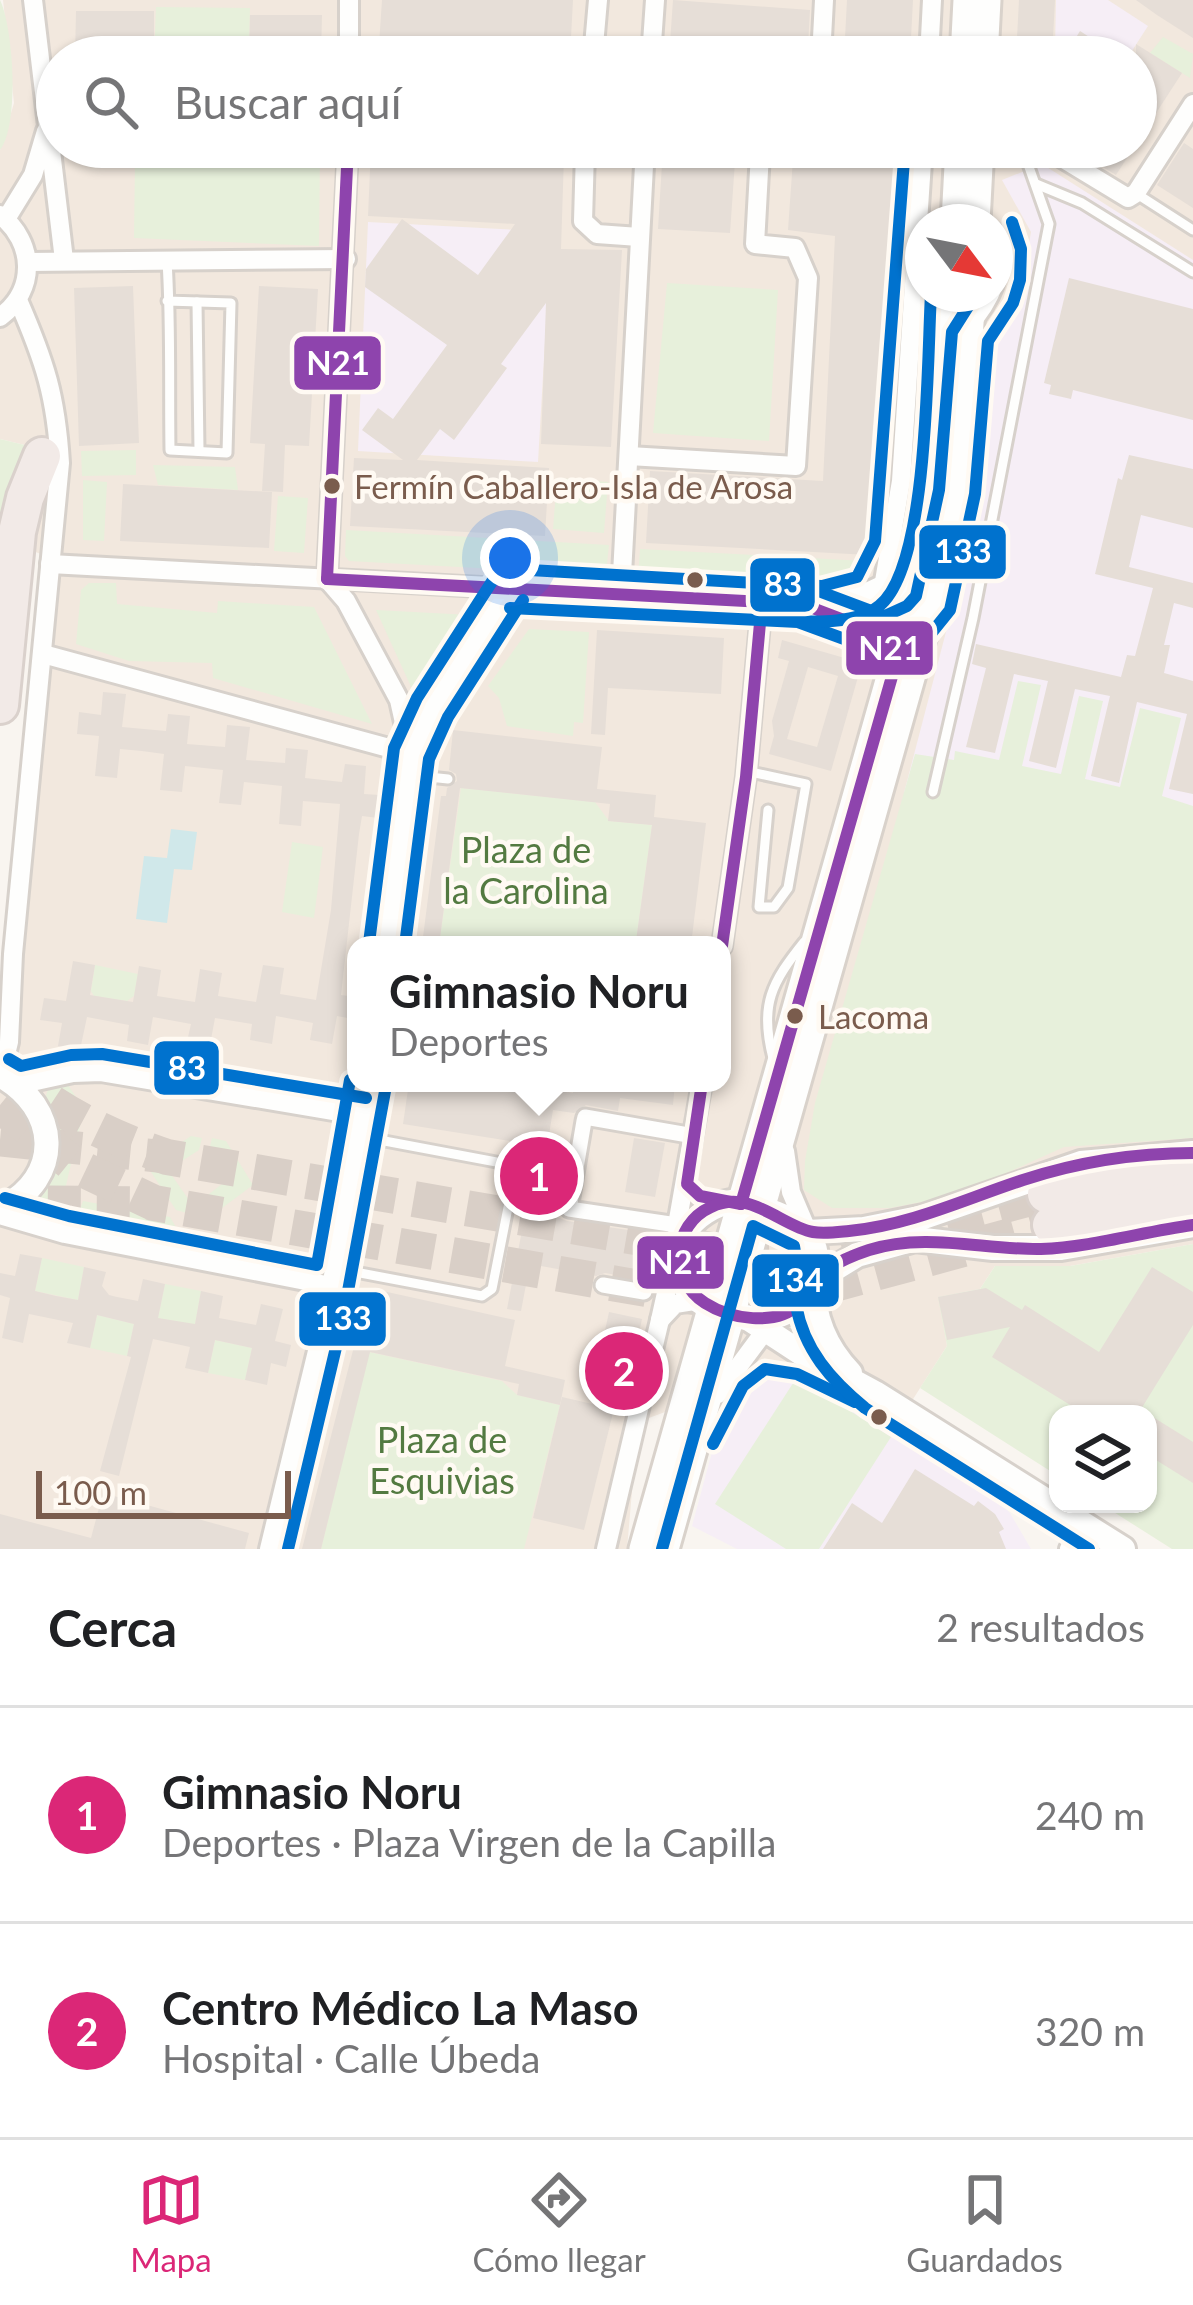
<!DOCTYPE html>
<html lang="es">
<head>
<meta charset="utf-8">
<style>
  body { margin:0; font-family:Lato,sans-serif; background:#f2f2f2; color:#202124 }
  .controls { position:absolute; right:36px; bottom:36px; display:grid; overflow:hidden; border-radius:24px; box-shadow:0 3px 9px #0004 }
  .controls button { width:108px; height:108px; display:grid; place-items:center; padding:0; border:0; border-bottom:3px solid #e0e0e0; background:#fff; color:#202124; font:60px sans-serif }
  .compass { position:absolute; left:905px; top:204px; width:108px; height:108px; border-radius:50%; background:#fff; box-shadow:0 3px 9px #0004; rotate:122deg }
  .scale { position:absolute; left:36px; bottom:30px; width:255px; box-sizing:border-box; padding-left:12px; border:6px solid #7a5c4d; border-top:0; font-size:33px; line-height:42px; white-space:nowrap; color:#7a5c4d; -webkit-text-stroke:9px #fffaf3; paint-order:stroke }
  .you { position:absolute; left:510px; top:558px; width:42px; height:42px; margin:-30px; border:9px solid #fff; border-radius:50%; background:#1a73e8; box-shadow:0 0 0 18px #1a73e833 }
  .badge { display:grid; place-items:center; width:78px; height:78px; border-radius:50%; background:#db2777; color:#fff; font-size:39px; font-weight:700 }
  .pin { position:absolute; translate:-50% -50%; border:6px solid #fff; box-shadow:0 3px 12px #0006 }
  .popup { position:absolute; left:347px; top:936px; width:384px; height:156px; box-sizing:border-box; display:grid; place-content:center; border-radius:24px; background:#fff; filter:drop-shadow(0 3px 9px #0005); font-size:39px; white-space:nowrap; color:#757577 }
  .popup b { font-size:45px; color:#202124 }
  .popup::after { content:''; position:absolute; left:50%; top:100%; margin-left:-24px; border:24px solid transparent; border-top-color:#fff }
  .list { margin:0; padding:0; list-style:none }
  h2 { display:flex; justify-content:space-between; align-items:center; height:156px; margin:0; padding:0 48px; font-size:51px }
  h2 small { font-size:39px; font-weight:400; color:#757577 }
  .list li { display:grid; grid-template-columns:78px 1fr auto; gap:36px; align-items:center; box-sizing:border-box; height:216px; padding:0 48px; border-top:3px solid #e0e0e0 }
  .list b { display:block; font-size:45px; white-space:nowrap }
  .list p { margin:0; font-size:39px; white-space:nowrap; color:#757577 }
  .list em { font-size:39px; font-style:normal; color:#757577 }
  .icon { flex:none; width:66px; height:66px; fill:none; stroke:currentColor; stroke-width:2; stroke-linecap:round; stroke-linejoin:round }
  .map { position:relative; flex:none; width:1193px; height:1549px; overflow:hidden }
  .search { position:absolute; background:#fff; box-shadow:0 3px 9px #0004; left:36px; right:36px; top:36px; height:132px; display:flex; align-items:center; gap:30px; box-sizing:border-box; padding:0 42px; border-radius:66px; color:#757577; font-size:45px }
  .sheet { height:588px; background:#fff }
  nav { display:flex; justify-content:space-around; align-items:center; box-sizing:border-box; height:168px; border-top:3px solid #e0e0e0; background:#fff; font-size:33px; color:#757577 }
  nav a { display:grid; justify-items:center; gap:6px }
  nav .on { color:#db2777 }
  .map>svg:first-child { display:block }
</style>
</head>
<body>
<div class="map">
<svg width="1193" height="1549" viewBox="0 0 1193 1549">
  <rect width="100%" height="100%" fill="#f9f5f0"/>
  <path fill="#f2e8de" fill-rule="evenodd" d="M3 0H1193V1244L1070 1266H995L980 1289 939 1297 947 1346 892 1432 799 1373 764 1371 749 1381 638 1422 627 1549H0V1025L43 555 31 550 37 448 0 439V150L14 103ZM57 57H1136V147H57ZM923 222H995V294H923ZM356 945H722V1083H356Z"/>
  <g fill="#f6eef6">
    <polygon points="1056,0 1108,0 1148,26 1128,57 1064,57 1065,49 1055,50"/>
    <polygon points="1042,164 1193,260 1193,862 965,874 904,793 977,513 992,349 1021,290 1031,232 1002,180"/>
    <polygon points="368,222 557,232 550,255 538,462 358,451"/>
    <polygon points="764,1371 799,1373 993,1495 1010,1513 1031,1549 737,1549 692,1526 715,1441 730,1407 749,1381"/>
  </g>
  <g fill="#e7f0db">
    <path d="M0 0C13 27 20 123 0 150Z"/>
    <polygon points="156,7 250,8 249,57 154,57"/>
    <polygon points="1163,37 1193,54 1190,78 1150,53"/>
    <polygon points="320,147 319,246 134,238 135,162 73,156 74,148"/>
    <polygon points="667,283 778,290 769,441 653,433"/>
    <polygon points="0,439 37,448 0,639"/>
    <polygon points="136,450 136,475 82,476 81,451"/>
    <polygon points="153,465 235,467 238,490 158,485"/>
    <polygon points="557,478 608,482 604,533 553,529"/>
    <polygon points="83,480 107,482 104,541 83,540"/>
    <polygon points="278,496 308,498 304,553 274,551"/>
    <polygon points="346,530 609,545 606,572 603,575 349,561 345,556"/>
    <polygon points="640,549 865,561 846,590 638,579"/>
    <polygon points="89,583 116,583 117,604 217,613 218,601 314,607 372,724 213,678 212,663 129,661 76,644 81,590"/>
    <polygon points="376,610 470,615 418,702"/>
    <polygon points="529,629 589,632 583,723 574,722 573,736 507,726 499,698 488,686"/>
    <polygon points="1018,681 1041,685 1022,766 1061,774 1079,696 1103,701 1085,779 1120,787 1140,708 1181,718 1162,796 1193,806 1193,1138 1064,1147 958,1195 890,1208 832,1208 804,1190 805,1161 815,1103 915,754 954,760 955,751 999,760"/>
    <polygon points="461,788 595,802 609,821 652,825 636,941 662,945 439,945"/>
    <polygon points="292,842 323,847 314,918 282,912"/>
    <polygon points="95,965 138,974 134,996 127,1001 94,996 91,991"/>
    <path d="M68 1085 84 1109 63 1198 38 1214 30 1205C59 1172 68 1137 46 1096L48 1089Z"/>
    <polygon points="191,1136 202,1138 199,1150 168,1170 189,1200 187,1213 176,1210 147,1166"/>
    <polygon points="212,1138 226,1141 253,1185 210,1217 196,1214 199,1202 227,1180 209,1151"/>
    <polygon points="83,1201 170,1217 177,1229 80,1209"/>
    <polygon points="1193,1244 1193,1549 1172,1549 1101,1504 1148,1504 1148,1414 1058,1414 1058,1476 920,1388 947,1346 938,1297 980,1289 995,1266 1070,1266"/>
    <polygon points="42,1258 84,1267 78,1300 35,1291"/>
    <polygon points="165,1284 201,1291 195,1325 158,1318"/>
    <polygon points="97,1315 134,1324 127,1356 90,1348"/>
    <polygon points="215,1340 252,1348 245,1380 208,1373"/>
    <polygon points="369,1352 502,1381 517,1395 560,1405 524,1549 321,1549"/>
    <polygon points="797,1377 891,1437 819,1549 786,1549 715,1504"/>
  </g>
  <polygon fill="#d0e8ea" points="171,829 197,832 192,870 174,869 167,923 136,919 144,856 167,858"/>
  <g fill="#e6ded7" fill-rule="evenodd">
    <polygon points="382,0 573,0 570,56 379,45"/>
    <polygon points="673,0 810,10 808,46 742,43 741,57 669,57"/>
    <polygon points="847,0 913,0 910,57 844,57"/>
    <polygon points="1019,0 1055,0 1052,57 1016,57"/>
    <polygon points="1136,0 1193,0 1193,38 1157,15"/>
    <polygon points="76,11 154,11 154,57 75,57"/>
    <polygon points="250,15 322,15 321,57 249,57"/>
    <polygon points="1080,31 1120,57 1064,57"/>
    <polygon points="1136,44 1182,73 1136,144"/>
    <polygon points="1184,143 1193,149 1193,208 1157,185"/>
    <polygon points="371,147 564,156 561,249 622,250 611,447 541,444 546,303 501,364 507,368 454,440 440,429 417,460 549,468 545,536 350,526 354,458 403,460 362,430 378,408 393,419 447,345 365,287 366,269 402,219 478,275 515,224 368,216"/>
    <polygon points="663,147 736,147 730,233 658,229"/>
    <polygon points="839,147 905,147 904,164 895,164 891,236 900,236 890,425 873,425 869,555 646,543 650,471 823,481 835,236 788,230 793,159 838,161"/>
    <polygon points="1070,147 1134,147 1116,175"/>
    <polygon points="1069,278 1193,309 1193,420 1073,390 1071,399 1049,394 1051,385 1044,383"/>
    <polygon points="133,286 139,443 79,446 74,288"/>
    <polygon points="259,286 318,289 309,446 285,445 283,492 262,491 265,444 250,443"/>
    <polygon points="1129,455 1193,469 1193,528 1141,515 1129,567 1193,583 1193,608 1174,603 1164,645 1170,645 1164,673 1193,681 1193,794 1169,789 1187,714 1137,702 1119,783 1091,776 1110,696 1075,689 1056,768 1029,761 1048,681 1014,674 995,753 966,747 986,668 972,664 976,644 1121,677 1127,655 1135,656 1153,588 1095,574 1118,478 1122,480"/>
    <polygon points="123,484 272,492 269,548 120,541"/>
    <polygon points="597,630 724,638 721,694 608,688 605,735 591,734"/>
    <path d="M782 640 862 663 831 771 769 754 774 736 772 721 789 661 778 658ZM808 667 838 676 817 747 787 739Z"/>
    <polygon points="103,692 126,694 122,727 166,731 168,714 190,716 187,744 225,747 227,725 250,727 246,760 285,763 286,748 308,750 305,778 342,782 345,764 366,766 364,794 380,795 378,818 362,816 359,834 341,995 356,997 356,1000 353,1019 337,1016 332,1044 310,1040 313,1023 276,1016 272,1044 250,1040 252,1024 215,1018 209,1050 186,1046 191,1024 153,1017 148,1045 127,1041 129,1025 87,1017 80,1050 58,1046 62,1023 40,1020 44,998 66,1001 73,961 95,965 90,995 133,1002 139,966 161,970 157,996 195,1002 200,969 222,973 218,996 256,1002 263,965 284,968 280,994 316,1000 331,910 340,804 303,801 301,826 279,824 282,786 244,782 241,805 219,803 223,770 185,766 182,792 160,790 164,754 142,751 120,749 117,778 95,776 99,736 77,734 79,712 101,715"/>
    <polygon points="453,730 602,747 597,789 656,795 654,817 706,823 691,945 636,941 652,825 608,821 610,804 460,788 439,945 422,945 441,796 446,796 447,788 457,781 456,774 449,770"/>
    <polygon points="409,1083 505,1083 573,1093 574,1086 618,1091 619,1083 675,1083 673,1105 620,1098 618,1111 586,1105 574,1113 553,1110 547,1147 403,1124"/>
    <polygon points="634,1138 665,1143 655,1197 625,1192"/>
    <polygon points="536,1157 551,1160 542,1211 567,1221 649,1233 640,1279 605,1273 596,1276 530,1264 521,1311 507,1309"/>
    <polygon points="20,1254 42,1258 35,1291 56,1296 78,1300 84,1267 106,1272 102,1286 109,1295 117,1297 138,1301 143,1279 165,1284 158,1318 195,1324 201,1291 223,1296 219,1318 235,1321 256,1325 261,1304 283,1309 275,1341 291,1345 286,1367 271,1363 267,1385 245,1380 252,1348 215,1340 208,1373 185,1368 190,1347 153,1339 119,1476 100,1471 131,1357 127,1356 134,1324 97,1315 90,1348 67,1343 73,1323 29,1314 23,1343 2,1338 10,1298 0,1295 0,1273 15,1276"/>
    <polygon points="1152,1267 1193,1292 1193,1325 1138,1414 1085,1414 992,1357 1010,1327 947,1340 938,1297 986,1288 1022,1310 1025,1305 1099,1352"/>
    <polygon points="369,1288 515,1320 505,1366 565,1380 560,1405 517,1395 519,1384 370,1352 321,1549 302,1549"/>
    <polygon points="609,1312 642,1319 628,1384 595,1376"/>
    <polygon points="562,1397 614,1409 584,1530 533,1518"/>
    <polygon points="1148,1414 1193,1442 1193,1483 1148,1455"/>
    <polygon points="915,1469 974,1506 978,1501 995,1514 1004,1529 999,1532 1006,1549 823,1549 852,1503 882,1523"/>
    <polygon points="103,1493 249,1533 245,1549 0,1549 0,1514 91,1538"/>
  </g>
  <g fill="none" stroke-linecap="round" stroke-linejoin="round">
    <g stroke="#d9cfc7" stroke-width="33" stroke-dasharray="33 16" stroke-linecap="butt">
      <polyline points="0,1140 167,1157"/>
      <polyline points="0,1212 40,1202 154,1203"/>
    </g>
    <g stroke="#d9cfc7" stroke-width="36" stroke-dasharray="36 18" stroke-linecap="butt">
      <path d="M8 1071C63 1114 101 1134 167 1157L712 1250C827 1260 936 1222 1046 1194"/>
      <polyline points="0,1105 74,1165 154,1203 686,1296 748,1303 776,1300 1051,1225"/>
    </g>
    <g stroke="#d7d1cb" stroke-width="15">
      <g id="service">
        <polyline points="1036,184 1082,203 1193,272"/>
        <polyline points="1137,194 1193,230"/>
        <path d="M167 261C171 324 169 387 170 450L227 453 231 303 167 301"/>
        <polyline points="197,302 199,451"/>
        <path d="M979 320C1001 291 1010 263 995 228"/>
        <polyline points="746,771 806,784 788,888 774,907 759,907 768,810"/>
        <polyline points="410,775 448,779"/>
        <polyline points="933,792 973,618 1049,224 1022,147"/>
        <path d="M773 1058C759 1005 772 982 804 942"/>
        <polyline points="334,1268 482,1296 492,1289 515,1172 507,1164 358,1136"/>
      </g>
    </g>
    <g stroke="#d7d1cb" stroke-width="21">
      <g id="pedestrian">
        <polyline points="677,1225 569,1209 584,1121 585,1117 694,1136"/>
        <polyline points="603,1285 644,1292"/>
      </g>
    </g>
    <g stroke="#d7d1cb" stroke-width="24">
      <g id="minor">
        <polyline points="33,0 64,260"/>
        <polyline points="349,57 349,0"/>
        <polyline points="593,57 598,0"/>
        <polyline points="651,57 655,0"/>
        <polyline points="821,57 824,0"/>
        <polyline points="929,57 932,0"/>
        <polyline points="348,147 327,579 346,601 399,700 411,754 387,945"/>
        <polyline points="581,147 585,151 583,221 597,234 639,237"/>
        <polyline points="1044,147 1128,198 1136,193 1193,104"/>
        <path d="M0 215C35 242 37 290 0 317"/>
        <polyline points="6,219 33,175 46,131"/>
        <polyline points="28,262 346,259"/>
        <polyline points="629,456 796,466 808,278 795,248 755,244 760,153 773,147"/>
        <path d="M50 564 802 604C849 603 890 589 923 554"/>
        <polyline points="621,593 645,147"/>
        <polyline points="812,608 886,636"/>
        <polyline points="43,654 411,754"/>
        <polyline points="892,660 881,599 901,481 923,147"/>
        <polyline points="411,754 432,708 508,590"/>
        <polyline points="722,946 746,777 762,601"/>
        <path d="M1 1075 9 1042 13 954 60 463C56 396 45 362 18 300"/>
        <polyline points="18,1085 73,1073 101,1072 363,1116"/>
        <polyline points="785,1151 791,1192 808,1232"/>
        <polyline points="0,1215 65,1234 331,1286"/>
        <polyline points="678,1243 677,1225 702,1083"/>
        <polyline points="674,1257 660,1320 675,1304 700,1300"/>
        <polyline points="718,1394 773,1320"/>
        <polyline points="269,1549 326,1314 368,1083"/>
        <polyline points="606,1549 660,1320"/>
        <polyline points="1069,1549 1083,1524"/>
      </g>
    </g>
    <g stroke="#d7d1cb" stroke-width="30">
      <g id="tertiary">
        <path d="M0 1075C59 1107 65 1178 0 1209"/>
        <path d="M731 1202C769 1208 821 1221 816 1268 815 1284 806 1299 794 1308 763 1329 703 1316 684 1285 661 1247 695 1208 731 1202Z"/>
        <polyline points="808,1232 864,1229 924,1217 1081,1163 1193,1153"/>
        <polyline points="813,1282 857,1255 915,1239 993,1248 1061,1248 1193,1225"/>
        <path d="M813 1282C813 1318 825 1347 850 1373"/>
        <polyline points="746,1317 801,1353 875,1393 1123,1549"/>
      </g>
    </g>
    <g stroke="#d9d2cb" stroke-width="33">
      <g id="secondary">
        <polyline points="964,57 967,0"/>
        <polyline points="984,57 987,0"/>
        <polyline points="955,222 959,147"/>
        <polyline points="976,222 980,147"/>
        <polyline points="643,1549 926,550 941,451 951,294"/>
        <polyline points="665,1549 942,568 960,468 972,294"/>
      </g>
    </g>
    <g stroke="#dad1cc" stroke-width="42">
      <g id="motorway">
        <polyline points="0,705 17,532 25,498 42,456"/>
        <polyline points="1046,1194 1118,1180 1193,1174"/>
        <polyline points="1051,1225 1193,1200"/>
      </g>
    </g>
    <use href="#service" stroke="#fefefd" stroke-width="9"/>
    <use href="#pedestrian" stroke="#fefefd" stroke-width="15"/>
    <use href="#minor" stroke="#fefefd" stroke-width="18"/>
    <use href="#tertiary" stroke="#fefefd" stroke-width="24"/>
    <use href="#secondary" stroke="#fefefd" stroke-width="27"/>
    <use href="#motorway" stroke="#f2eae7" stroke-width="36"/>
    <g stroke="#fffaf3" stroke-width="21">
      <g id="bus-1">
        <polyline points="327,579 802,604 886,636 895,666 741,1204"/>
        <polyline points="327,579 348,147"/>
        <polyline points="722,946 746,777 762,601"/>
        <polyline points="702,1083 687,1184 700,1196 741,1204"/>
        <path d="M1193 1153C1135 1153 1078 1162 1023 1180 965 1199 911 1225 849 1231 838 1232 824 1234 813 1232 781 1226 750 1188 711 1207 671 1225 669 1280 705 1303 730 1319 776 1327 799 1304 806 1297 808 1288 814 1281 827 1266 851 1256 869 1250 926 1232 983 1250 1041 1249 1092 1247 1142 1232 1193 1225"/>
      </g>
    </g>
    <g stroke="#fffaf3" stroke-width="21">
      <g id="bus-2">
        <polyline points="510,608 798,622 885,654 929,636 950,610 975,494 988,341 1013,303 1020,280 1021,249 1012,222"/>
        <path d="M789 621C816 622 857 624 879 606 929 567 927 360 931 294"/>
        <polyline points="405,945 429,759 448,717 523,600"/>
        <polyline points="288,1549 343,1318 386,1086"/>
      </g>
    </g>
    <g stroke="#fffaf3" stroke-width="21">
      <g id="bus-3">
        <polyline points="506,572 530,570 805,586 885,616 907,606 916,596 939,490 952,332 976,294"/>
        <polyline points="791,585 822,586 857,577 875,541 905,147"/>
        <polyline points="369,943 394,748 417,698 493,580"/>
        <polyline points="9,1059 21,1066 71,1055 102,1054 366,1098"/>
        <polyline points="5,1198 69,1216 317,1265 350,1080"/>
      </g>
    </g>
    <g stroke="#fffaf3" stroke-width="21">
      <g id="bus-4">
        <polyline points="713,1444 743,1386 765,1369 797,1374 855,1402"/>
        <path d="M662 1549 753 1226 794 1246C798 1265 793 1285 796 1305 804 1350 831 1380 865 1408L1089 1549"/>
      </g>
    </g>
    <use href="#bus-1" stroke="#8e44ad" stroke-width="12"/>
    <use href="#bus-2" stroke="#0072ce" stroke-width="12"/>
    <use href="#bus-3" stroke="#0072ce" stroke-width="12"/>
    <use href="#bus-4" stroke="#0072ce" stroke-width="12"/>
  </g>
  <g fill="#7a5c4d" stroke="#fffaf3" stroke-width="4.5">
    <circle cx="332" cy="486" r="10"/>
    <circle cx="695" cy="580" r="10"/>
    <circle cx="795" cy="1016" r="10"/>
    <circle cx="879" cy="1417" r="10"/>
  </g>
  <g text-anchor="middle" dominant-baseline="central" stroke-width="9" stroke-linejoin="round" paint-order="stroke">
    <g font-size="33" fill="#7a5c4d" stroke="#fffaf3" text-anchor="start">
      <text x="354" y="486">Fermín Caballero-Isla de Arosa</text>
      <text x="818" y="1016">Lacoma</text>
    </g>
    <g font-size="36" fill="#537a41" stroke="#fffaf3">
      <text x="526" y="849">Plaza de<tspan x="526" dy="41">la Carolina</tspan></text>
      <text x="442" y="1439">Plaza de<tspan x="442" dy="41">Esquivias</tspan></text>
    </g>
  </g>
  <g stroke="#fffaf3" stroke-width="4.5">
    <rect x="292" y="334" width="91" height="58" rx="12" fill="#8e44ad"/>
    <rect x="917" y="523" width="91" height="58" rx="12" fill="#0072ce"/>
    <rect x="748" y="556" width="69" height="58" rx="12" fill="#0072ce"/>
    <rect x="844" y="619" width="91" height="58" rx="12" fill="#8e44ad"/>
    <rect x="152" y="1039" width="69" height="58" rx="12" fill="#0072ce"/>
    <rect x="635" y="1234" width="91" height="57" rx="12" fill="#8e44ad"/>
    <rect x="750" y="1252" width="91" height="57" rx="12" fill="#0072ce"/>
    <rect x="297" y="1290" width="91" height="58" rx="12" fill="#0072ce"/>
  </g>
  <g font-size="33" text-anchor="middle" font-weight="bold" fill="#fff">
    <text x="338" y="375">N21</text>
    <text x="963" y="563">133</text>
    <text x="783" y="596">83</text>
    <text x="890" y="660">N21</text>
    <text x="187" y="1080">83</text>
    <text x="680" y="1274">N21</text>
    <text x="795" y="1292">134</text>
    <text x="343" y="1330">133</text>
  </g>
</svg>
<div class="controls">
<button><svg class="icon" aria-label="layers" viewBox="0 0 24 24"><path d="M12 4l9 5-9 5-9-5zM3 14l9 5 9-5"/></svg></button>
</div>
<svg class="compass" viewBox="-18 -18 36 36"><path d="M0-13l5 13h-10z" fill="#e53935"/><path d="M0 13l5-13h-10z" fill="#757577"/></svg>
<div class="scale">100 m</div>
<div class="you"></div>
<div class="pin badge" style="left:539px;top:1176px">1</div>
<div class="popup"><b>Gimnasio Noru</b>Deportes</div>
<div class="pin badge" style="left:624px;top:1371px">2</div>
<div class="search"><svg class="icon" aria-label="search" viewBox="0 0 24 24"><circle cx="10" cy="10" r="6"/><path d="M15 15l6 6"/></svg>Buscar aquí</div>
</div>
<section class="sheet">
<h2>Cerca<small>2 resultados</small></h2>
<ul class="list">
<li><span class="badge">1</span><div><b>Gimnasio Noru</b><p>Deportes · Plaza Virgen de la Capilla</p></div><em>240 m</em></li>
<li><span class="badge">2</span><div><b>Centro Médico La Maso</b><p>Hospital · Calle Úbeda</p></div><em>320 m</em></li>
</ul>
</section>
<nav>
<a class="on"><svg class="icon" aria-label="map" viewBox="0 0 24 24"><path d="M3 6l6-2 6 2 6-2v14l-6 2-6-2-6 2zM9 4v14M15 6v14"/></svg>Mapa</a>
<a><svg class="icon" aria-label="directions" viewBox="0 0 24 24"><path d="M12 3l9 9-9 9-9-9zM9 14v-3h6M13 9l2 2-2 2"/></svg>Cómo llegar</a>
<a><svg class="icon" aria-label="saved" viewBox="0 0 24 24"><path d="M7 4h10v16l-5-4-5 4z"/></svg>Guardados</a>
</nav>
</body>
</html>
